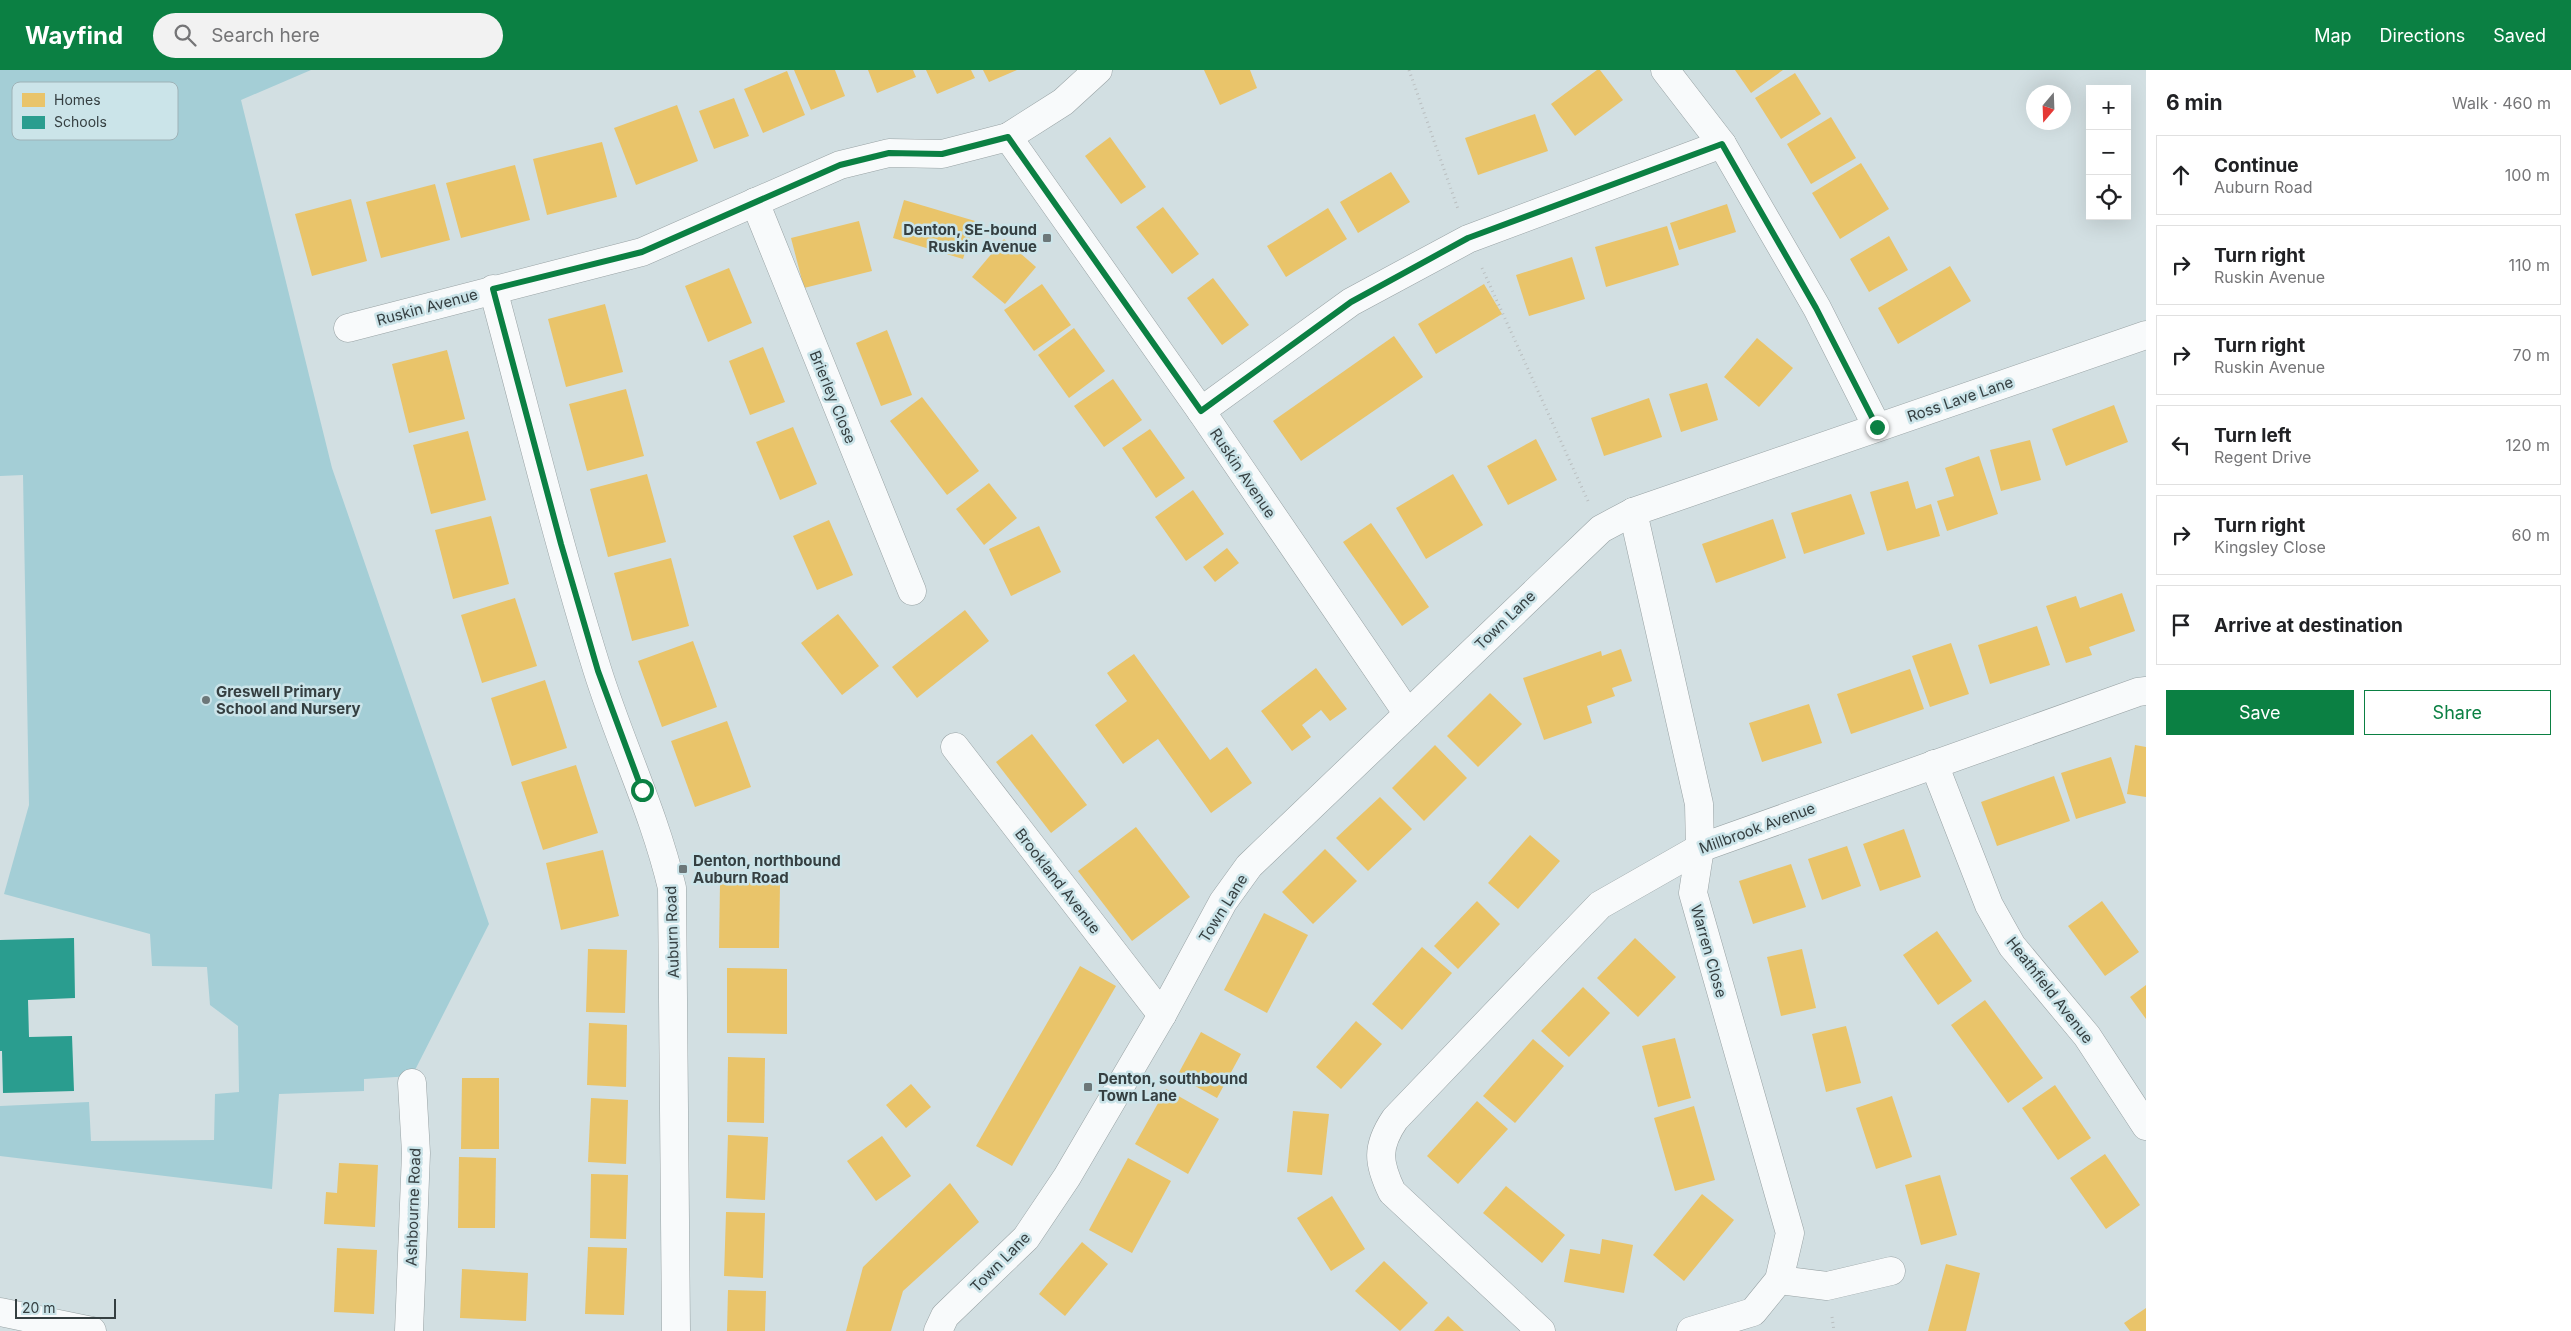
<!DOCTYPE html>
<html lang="en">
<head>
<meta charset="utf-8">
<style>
  body { margin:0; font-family:Inter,sans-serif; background:#f2f2f2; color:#202124 }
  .controls { position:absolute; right:15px; top:15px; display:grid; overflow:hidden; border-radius:0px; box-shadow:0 5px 20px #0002 }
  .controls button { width:45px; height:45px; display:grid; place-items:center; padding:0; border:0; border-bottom:1px solid #e0e0e0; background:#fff; color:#202124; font:25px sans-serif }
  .compass { position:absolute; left:2026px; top:15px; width:45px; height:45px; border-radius:50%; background:#fff; box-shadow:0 5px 20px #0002; rotate:199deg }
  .scale { position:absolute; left:15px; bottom:12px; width:101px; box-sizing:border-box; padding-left:5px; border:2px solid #353f41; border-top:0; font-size:14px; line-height:18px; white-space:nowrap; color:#353f41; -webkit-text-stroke:4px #cbe4e9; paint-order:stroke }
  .stop { position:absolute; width:15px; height:15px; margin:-11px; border:4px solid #0b8043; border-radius:50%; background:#fff }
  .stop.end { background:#0b8043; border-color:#fff; box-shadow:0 1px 5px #0008 }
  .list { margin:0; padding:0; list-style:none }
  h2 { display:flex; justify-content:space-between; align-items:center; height:65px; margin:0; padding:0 20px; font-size:21px }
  h2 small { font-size:16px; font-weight:400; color:#757577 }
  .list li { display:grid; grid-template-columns:32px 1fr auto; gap:15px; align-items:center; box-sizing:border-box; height:80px; margin:0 10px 10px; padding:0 10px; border:1px solid #e0e0e0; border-radius:0px }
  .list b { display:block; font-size:19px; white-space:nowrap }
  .list p { margin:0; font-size:16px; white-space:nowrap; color:#757577 }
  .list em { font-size:16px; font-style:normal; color:#757577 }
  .actions { display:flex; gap:10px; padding:15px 20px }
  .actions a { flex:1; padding:11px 0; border:1px solid #0b8043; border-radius:0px; text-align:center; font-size:18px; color:#0b8043 }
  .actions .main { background:#0b8043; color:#fff }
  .icon { flex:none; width:28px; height:28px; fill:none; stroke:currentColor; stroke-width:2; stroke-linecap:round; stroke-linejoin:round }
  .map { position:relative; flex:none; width:2146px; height:1261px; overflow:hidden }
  header { display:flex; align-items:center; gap:30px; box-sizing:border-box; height:70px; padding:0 25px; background:#0b8043; color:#fff }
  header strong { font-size:24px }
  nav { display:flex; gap:28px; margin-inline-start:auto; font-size:18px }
  .search { width:350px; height:45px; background:#f2f2f2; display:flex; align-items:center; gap:12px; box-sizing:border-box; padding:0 18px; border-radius:28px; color:#757577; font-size:19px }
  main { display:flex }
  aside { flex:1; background:#fff }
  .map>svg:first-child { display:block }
</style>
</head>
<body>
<header>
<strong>Wayfind</strong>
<div class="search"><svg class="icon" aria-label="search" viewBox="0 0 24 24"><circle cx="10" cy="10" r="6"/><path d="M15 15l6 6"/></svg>Search here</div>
<nav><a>Map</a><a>Directions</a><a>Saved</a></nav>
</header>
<main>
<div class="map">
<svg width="2146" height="1261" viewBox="0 0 2146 1261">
  <rect width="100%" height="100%" fill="#d2dfe2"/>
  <polygon fill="#a4ced6" points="0,0 311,0 241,30 332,398 489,854 412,1006 364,1009 364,1021 279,1024 272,1119 0,1086 0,1036 89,1032 91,1071 214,1070 215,1024 239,1022 238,956 210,935 207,897 152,896 150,864 4,824 29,735 23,405 0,406"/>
  <g fill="#e9c46a">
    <polygon points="794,0 835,0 845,26 811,40"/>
    <polygon points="868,0 913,0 916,7 877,23"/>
    <polygon points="926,0 971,0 975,8 937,24"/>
    <polygon points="983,0 1017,0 989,12"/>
    <polygon points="1204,0 1250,0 1257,18 1220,35"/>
    <polygon points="1597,0 1600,0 1623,30 1575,66 1551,34"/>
    <polygon points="1735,0 1783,0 1751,23"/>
    <polygon points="787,1 805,45 763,63 744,19"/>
    <polygon points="1795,3 1821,44 1781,69 1755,28"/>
    <polygon points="734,28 749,66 714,79 699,41"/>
    <polygon points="677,35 698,91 636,115 614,58"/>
    <polygon points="1535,44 1548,81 1478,105 1465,68"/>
    <polygon points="1831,47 1856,88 1811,114 1787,74"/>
    <polygon points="1110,67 1146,117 1121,134 1085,86"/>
    <polygon points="602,72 617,127 547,145 533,89"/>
    <polygon points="1861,93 1889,139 1840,169 1812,123"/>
    <polygon points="515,95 530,150 461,168 446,113"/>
    <polygon points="1391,102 1410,132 1358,163 1340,132"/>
    <polygon points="435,114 450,170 381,188 366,132"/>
    <polygon points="351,129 367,191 312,206 295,144"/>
    <polygon points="904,130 975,151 963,189 893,168"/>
    <polygon points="1727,134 1736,162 1679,180 1670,153"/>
    <polygon points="1163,137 1199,184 1172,204 1136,157"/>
    <polygon points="1328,138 1347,169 1286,207 1267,176"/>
    <polygon points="859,151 872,201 804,218 791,168"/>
    <polygon points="1667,156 1679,195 1606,217 1595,177"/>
    <polygon points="1889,166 1908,200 1869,222 1850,189"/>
    <polygon points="1004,169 1036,197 1005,234 972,207"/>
    <polygon points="1572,187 1585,229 1529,246 1516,205"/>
    <polygon points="1950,196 1971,231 1898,274 1878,238"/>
    <polygon points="729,198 752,253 708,272 685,216"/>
    <polygon points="1213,208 1249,255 1222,275 1187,228"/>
    <polygon points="1042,214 1071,255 1034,281 1004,240"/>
    <polygon points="1484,214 1502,244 1436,284 1418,254"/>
    <polygon points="605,234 623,302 566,317 548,249"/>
    <polygon points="1074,258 1105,301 1069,328 1038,285"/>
    <polygon points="887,260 912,325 881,336 856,273"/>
    <polygon points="1394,266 1423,307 1301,391 1273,351"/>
    <polygon points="1757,268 1793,298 1759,337 1724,307"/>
    <polygon points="763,277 785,332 750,345 729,291"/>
    <polygon points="447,280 465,349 409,363 392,294"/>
    <polygon points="1113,309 1142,350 1104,377 1074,336"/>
    <polygon points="1707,313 1718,350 1681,362 1669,324"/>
    <polygon points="626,319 644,386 587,401 569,334"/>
    <polygon points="922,327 979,401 947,425 890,351"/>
    <polygon points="1649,328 1662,367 1604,386 1591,348"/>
    <polygon points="2114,335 2128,372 2066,396 2052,359"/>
    <polygon points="793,357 817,414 780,430 756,372"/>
    <polygon points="1150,359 1185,408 1156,428 1122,378"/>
    <polygon points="468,361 486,430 431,444 413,375"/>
    <polygon points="1536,369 1557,410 1508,435 1487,396"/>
    <polygon points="2030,370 2041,410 2001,421 1990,380"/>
    <polygon points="1979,386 1998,444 1947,461 1937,431 1954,426 1945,398"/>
    <polygon points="647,404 666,472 608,487 590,419"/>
    <polygon points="1453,404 1483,455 1426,489 1396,438"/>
    <polygon points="1908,411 1916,439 1931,434 1940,466 1887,481 1870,422"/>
    <polygon points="989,413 1017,448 984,475 956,439"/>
    <polygon points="1193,420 1224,464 1186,491 1155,447"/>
    <polygon points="1851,424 1865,464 1804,484 1791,443"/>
    <polygon points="491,446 509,514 453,529 435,460"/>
    <polygon points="1773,449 1786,488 1716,513 1702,474"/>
    <polygon points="829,450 853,505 817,520 793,466"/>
    <polygon points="1371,453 1429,537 1402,556 1343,472"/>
    <polygon points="1039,456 1061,502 1011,526 989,479"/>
    <polygon points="1227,478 1239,493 1215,512 1203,497"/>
    <polygon points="671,488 689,556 632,571 614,503"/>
    <polygon points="2122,523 2135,561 2089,577 2092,585 2066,593 2046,536 2076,526 2080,538"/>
    <polygon points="515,528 537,596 482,613 461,545"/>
    <polygon points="965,540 989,571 917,628 892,597"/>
    <polygon points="838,544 879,596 842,625 801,573"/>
    <polygon points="2037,556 2050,595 1990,614 1978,575"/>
    <polygon points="693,571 717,637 662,657 638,591"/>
    <polygon points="1951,573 1969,624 1930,637 1912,586"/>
    <polygon points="1621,579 1632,611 1612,618 1615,626 1587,636 1592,653 1544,670 1523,608 1601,581 1602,586"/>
    <polygon points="1134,584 1210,690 1227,677 1252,713 1211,743 1158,669 1123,694 1095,655 1127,631 1107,603"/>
    <polygon points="1316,598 1347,639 1330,651 1321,640 1302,655 1311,667 1292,681 1261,641"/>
    <polygon points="1910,599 1924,639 1851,664 1837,624"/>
    <polygon points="545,610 567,678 512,696 491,628"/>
    <polygon points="1490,623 1522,654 1478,697 1447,666"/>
    <polygon points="1809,634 1822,673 1762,692 1749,653"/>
    <polygon points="727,651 751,717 695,737 671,671"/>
    <polygon points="1032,664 1087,735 1051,763 996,692"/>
    <polygon points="1435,675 1467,708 1424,751 1392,718"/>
    <polygon points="2135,675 2146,677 2146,727 2127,724"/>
    <polygon points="2111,687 2126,733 2076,749 2061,703"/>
    <polygon points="576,695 598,763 543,780 521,712"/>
    <polygon points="2054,706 2070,751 1997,776 1981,732"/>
    <polygon points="1380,727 1412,759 1368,801 1336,768"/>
    <polygon points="1136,757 1190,827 1132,871 1078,801"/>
    <polygon points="1904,759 1921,807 1880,821 1863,774"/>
    <polygon points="1530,765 1560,791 1518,839 1488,813"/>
    <polygon points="1847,776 1861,816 1822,830 1808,789"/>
    <polygon points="1325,779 1357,811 1313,854 1282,822"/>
    <polygon points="603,780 619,846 561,860 546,793"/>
    <polygon points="1791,794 1806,837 1753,854 1739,811"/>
    <polygon points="720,812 780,813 779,878 719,878"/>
    <polygon points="1477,831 1500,854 1458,899 1434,876"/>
    <polygon points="2102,831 2139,882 2105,906 2068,856"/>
    <polygon points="1264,843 1308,865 1267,943 1224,920"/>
    <polygon points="1937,861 1972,911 1938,935 1903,885"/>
    <polygon points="1635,868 1676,907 1638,947 1597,908"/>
    <polygon points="1422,877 1452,903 1402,960 1372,934"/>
    <polygon points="588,879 627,880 625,943 586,942"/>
    <polygon points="1802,879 1816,938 1781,946 1767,887"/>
    <polygon points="1080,896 1116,916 1012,1096 976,1076"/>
    <polygon points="727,898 787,899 787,964 727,963"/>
    <polygon points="2146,915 2146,949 2130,927"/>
    <polygon points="1583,917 1610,943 1569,987 1541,961"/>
    <polygon points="1985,930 2043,1008 2008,1033 1951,955"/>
    <polygon points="1356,951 1382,974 1341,1019 1316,997"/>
    <polygon points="589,953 627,955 626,1017 587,1015"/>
    <polygon points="1846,956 1861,1013 1826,1022 1812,964"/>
    <polygon points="1201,962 1241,984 1217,1028 1177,1006"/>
    <polygon points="1675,968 1691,1028 1658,1037 1642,976"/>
    <polygon points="1533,969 1564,996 1515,1053 1483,1026"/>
    <polygon points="728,987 765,988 764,1053 727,1052"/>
    <polygon points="462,1008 499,1008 499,1079 461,1079"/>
    <polygon points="911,1014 931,1037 906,1058 886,1035"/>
    <polygon points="2055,1015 2091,1068 2058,1090 2022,1038"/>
    <polygon points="1166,1019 1219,1049 1188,1104 1135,1074"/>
    <polygon points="1892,1026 1912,1087 1876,1099 1856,1038"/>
    <polygon points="591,1028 628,1030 626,1094 588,1092"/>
    <polygon points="1477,1031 1508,1059 1458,1114 1427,1086"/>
    <polygon points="1694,1036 1715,1110 1675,1121 1654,1048"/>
    <polygon points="1293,1041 1329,1044 1322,1105 1287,1102"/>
    <polygon points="728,1065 768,1067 765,1130 726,1128"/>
    <polygon points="882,1066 911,1106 876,1131 847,1091"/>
    <polygon points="2105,1084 2140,1135 2106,1159 2070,1108"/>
    <polygon points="459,1087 496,1088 495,1158 458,1158"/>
    <polygon points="1128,1088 1171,1111 1132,1183 1089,1160"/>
    <polygon points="339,1093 378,1095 375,1157 324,1154 326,1122 337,1123"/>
    <polygon points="591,1104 628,1105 626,1169 590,1168"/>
    <polygon points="1940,1105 1957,1165 1921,1175 1905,1115"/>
    <polygon points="950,1113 979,1152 903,1221 891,1261 846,1261 863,1197"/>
    <polygon points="1506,1116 1565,1165 1542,1193 1483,1143"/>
    <polygon points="1702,1124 1734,1150 1684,1211 1653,1185"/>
    <polygon points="1332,1126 1365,1179 1331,1201 1297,1148"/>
    <polygon points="726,1142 765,1143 763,1208 724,1206"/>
    <polygon points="1602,1169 1633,1175 1624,1223 1564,1212 1570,1179 1600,1184"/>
    <polygon points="1082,1172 1108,1194 1065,1246 1039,1224"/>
    <polygon points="588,1177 627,1178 624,1245 585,1244"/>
    <polygon points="337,1178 377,1180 374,1244 334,1242"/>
    <polygon points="1384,1191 1428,1233 1400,1261 1355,1221"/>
    <polygon points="1946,1194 1980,1203 1966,1261 1928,1261"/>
    <polygon points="462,1199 528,1203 526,1251 460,1248"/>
    <polygon points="728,1220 766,1221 765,1261 727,1261"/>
    <polygon points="2146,1238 2146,1261 2130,1261 2124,1253"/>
    <polygon points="1448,1246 1464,1261 1434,1261"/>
  </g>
  <polygon fill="#2a9d8f" points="74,868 75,928 28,930 29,967 72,966 74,1021 3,1023 2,981 0,981 0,870"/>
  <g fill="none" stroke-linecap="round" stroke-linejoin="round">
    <g stroke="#98a2a4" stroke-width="29">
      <g id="minor">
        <polyline points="1665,0 1722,74 1817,238 1877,357"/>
        <polyline points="1008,67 1063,32 1098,0"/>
        <polyline points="755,132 912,521"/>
        <path d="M493 219C527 346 558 474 597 599 620 673 654 742 672 818L676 1261"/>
        <polyline points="348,258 642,182 840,95 889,83 942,84 1008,67 1201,341 1408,644"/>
        <polyline points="1201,341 1351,232 1468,169 1722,74"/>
        <polyline points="1633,442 1699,734 1700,778 1693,823 1790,1163 1779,1210 1753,1242 1691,1261"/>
        <polyline points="955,677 1162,945"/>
        <polyline points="1934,694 1989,835 2012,876 2087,966 2146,1056"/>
        <polyline points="1779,1210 1827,1216 1891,1201"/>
        <polyline points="0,1242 92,1261"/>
        <polyline points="409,1261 416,1083 412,1013"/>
        <polyline points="938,1261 945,1246 1026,1168 1067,1107 1162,945 1223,832 1249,796 1601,459 1633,442 2146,265"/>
        <path d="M1541 1261 1392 1122C1378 1093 1376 1077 1395 1049L1600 835 1700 778 2138 622 2146 621"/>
      </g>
    </g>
    <g stroke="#babfc0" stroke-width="3" stroke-dasharray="1 4" stroke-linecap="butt">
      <polyline points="1409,0 1458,139"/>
      <polyline points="1482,198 1588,431"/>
      <polyline points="1832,1247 1834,1261"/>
    </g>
    <use href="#minor" stroke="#f8fafb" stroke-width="28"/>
  </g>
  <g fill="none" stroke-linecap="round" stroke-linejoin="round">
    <polyline stroke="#0b8043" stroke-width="6" points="642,720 598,601 561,474 493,219 642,182 840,95 889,83 942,84 1008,67 1201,341 1351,232 1468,168 1722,74 1816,238 1877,357"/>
  </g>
  <g fill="#6c7779" stroke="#cbe4e9" stroke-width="2">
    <rect x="1042" y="163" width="10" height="10" rx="2.5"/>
    <circle cx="206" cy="630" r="5"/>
    <rect x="678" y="794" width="10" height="10" rx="2.5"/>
    <rect x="1083" y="1012" width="10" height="10" rx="2.5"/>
  </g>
  <g text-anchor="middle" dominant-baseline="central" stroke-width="5" stroke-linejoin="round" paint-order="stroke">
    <g font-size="15" font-weight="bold" fill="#353f41" stroke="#cbe4e9" text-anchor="start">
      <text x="1037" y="159" text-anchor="end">Denton, SE-bound<tspan x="1037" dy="17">Ruskin Avenue</tspan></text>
      <text x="216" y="621">Greswell Primary<tspan x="216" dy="17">School and Nursery</tspan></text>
      <text x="693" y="790">Denton, northbound<tspan x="693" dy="17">Auburn Road</tspan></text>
      <text x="1098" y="1008">Denton, southbound<tspan x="1098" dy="17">Town Lane</tspan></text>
    </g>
    <g font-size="15" fill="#353f41" stroke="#cbe4e9">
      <text transform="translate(427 237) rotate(-15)">Ruskin Avenue</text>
      <text transform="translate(833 327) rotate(68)">Brierley Close</text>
      <text transform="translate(1960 329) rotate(-19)">Ross Lave Lane</text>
      <text transform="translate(1243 403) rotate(56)">Ruskin Avenue</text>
      <text transform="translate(1505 550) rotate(-44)">Town Lane</text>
      <text transform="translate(1757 758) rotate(-20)">Millbrook Avenue</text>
      <text transform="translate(1058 811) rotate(52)">Brookland Avenue</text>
      <text transform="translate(1223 838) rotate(-58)">Town Lane</text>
      <text transform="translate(672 862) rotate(-92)">Auburn Road</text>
      <text transform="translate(1709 881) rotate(74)">Warren Close</text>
      <text transform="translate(2050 920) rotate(52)">Heathfield Avenue</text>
      <text transform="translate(413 1137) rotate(-88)">Ashbourne Road</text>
      <text transform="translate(1000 1192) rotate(-45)">Town Lane</text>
    </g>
  </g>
  <rect x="12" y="12" width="166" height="58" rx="8" fill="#cbe4e9" stroke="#9eb2b7" stroke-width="1"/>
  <rect x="22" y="23" width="23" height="14" fill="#e9c46a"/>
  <rect x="22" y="46" width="23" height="13" fill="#2a9d8f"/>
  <g font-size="14" fill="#353f41">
    <text x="54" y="35">Homes</text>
    <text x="54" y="57">Schools</text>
  </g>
</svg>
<div class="controls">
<button>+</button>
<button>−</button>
<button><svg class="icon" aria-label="locate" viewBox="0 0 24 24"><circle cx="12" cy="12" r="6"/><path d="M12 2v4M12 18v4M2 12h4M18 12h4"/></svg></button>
</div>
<svg class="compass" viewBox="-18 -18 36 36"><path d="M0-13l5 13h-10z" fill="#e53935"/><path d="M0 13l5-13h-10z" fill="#757577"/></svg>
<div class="scale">20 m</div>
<div class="stop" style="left:642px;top:720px"></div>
<div class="stop end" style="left:1877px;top:357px"></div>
</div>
<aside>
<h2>6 min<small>Walk · 460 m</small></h2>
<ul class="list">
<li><svg class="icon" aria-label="ahead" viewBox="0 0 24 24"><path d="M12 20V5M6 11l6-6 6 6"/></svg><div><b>Continue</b><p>Auburn Road</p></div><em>100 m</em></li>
<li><svg class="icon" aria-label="right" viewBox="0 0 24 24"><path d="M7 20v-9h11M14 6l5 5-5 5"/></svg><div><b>Turn right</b><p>Ruskin Avenue</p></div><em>110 m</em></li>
<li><svg class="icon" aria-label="right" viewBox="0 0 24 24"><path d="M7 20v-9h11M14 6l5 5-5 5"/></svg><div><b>Turn right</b><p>Ruskin Avenue</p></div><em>70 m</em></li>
<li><svg class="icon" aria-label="left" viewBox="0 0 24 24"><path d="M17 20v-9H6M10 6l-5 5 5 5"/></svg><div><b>Turn left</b><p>Regent Drive</p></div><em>120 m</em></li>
<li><svg class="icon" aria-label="right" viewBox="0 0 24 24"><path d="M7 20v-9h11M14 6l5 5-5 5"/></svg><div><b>Turn right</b><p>Kingsley Close</p></div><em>60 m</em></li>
<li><svg class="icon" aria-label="arrive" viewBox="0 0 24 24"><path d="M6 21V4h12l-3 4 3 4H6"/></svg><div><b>Arrive at destination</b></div></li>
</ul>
<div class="actions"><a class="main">Save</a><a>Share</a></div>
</aside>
</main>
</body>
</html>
